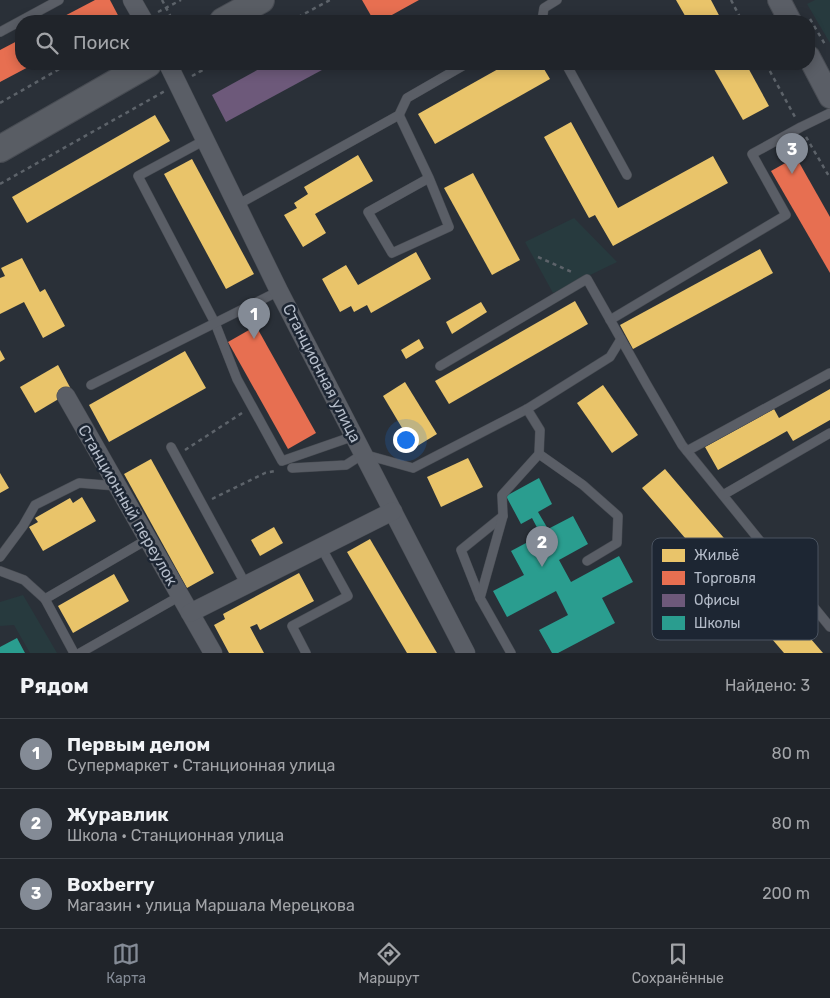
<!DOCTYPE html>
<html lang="ru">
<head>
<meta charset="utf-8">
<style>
  body { margin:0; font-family:Rubik,sans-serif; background:#282c32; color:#f1f3f6 }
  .you { position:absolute; left:405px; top:439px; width:18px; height:18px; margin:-12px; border:4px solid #fff; border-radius:50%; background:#1a73e8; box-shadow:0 0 0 8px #1a73e833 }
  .badge { display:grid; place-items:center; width:32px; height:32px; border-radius:50%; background:#848b96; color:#fff; font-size:16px; font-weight:700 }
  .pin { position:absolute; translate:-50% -41px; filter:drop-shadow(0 1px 2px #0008) }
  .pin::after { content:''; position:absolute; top:26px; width:18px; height:15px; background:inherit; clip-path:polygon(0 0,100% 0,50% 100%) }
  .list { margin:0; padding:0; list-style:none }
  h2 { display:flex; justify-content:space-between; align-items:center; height:65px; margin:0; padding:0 20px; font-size:21px }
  h2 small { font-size:16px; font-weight:400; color:#a2a4a8 }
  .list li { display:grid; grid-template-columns:32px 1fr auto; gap:15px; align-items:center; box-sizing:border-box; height:70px; padding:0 20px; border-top:1px solid #3d4147 }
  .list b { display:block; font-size:19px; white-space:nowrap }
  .list p { margin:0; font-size:16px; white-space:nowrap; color:#a2a4a8 }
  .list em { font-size:16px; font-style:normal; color:#a2a4a8 }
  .icon { flex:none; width:28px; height:28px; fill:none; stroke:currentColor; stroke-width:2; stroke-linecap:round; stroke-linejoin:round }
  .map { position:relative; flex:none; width:830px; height:653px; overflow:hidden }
  .search { position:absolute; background:#20242a; box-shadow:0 2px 12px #0003; left:15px; right:15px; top:15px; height:55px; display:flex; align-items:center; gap:12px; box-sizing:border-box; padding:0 18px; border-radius:20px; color:#a2a4a8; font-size:19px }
  .sheet { height:275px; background:#20242a }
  nav { display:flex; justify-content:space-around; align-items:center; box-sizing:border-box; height:70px; border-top:1px solid #3d4147; background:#20242a; font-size:14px; color:#a2a4a8 }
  nav a { display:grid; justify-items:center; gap:2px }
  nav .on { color:#848b96 }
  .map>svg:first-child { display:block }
</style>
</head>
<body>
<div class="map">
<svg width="830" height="653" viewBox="0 0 830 653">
  <rect width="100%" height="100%" fill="#2a3038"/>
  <g fill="#273a3e">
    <polygon points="815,0 830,0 830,43 807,4"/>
    <polygon points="574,218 617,262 553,293 525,242"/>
    <polygon points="23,595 57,653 30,653 14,625 0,626 0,602"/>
  </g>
  <g fill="#e9c46a">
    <polygon points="676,0 711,0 722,21 688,21"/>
    <polygon points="444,64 454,64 446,68"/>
    <polygon points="507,64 541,64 550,79 435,144 418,114"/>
    <polygon points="711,64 746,64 769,106 743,120"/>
    <polygon points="155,115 170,141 27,223 12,197"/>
    <polygon points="571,122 618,208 713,156 728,183 613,246 595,215 589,218 544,137"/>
    <polygon points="358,155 373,181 315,214 326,233 303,247 284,215 297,208 294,203 308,194 304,187"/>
    <polygon points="192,159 254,274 226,289 164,174"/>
    <polygon points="473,173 520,260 492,275 444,188"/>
    <polygon points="760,249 773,273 633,349 620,325"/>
    <polygon points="416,252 431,279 371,313 367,305 354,312 351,306 340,312 322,279 346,265 358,285"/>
    <polygon points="22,258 40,292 45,289 65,326 43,338 24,302 0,314 0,278 5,276 1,268"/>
    <polygon points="575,301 588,324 449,404 435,381"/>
    <polygon points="481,302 487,312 452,334 446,322"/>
    <polygon points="419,339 424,348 406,359 401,350"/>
    <polygon points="0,350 5,359 0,362"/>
    <polygon points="185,351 206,388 109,442 89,405"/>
    <polygon points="58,365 72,391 35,413 20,387"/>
    <polygon points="405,382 437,434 414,448 383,396"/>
    <polygon points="603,385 638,435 612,453 577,403"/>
    <polygon points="830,389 830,420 793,441 787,431 718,470 705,447 774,409 779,418"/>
    <polygon points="468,458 483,487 441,507 427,477"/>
    <polygon points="151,459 214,573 187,588 124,474"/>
    <polygon points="665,469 741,558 823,653 784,653 642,488"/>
    <polygon points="0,473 9,488 0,493"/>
    <polygon points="82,497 96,521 43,551 29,527 38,522 35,518 70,498 73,503"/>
    <polygon points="274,527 283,543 260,556 251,540"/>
    <polygon points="370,539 437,653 407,653 347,552"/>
    <polygon points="299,573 314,601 260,630 257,624 250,627 264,653 229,653 214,625 225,619 223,614"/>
    <polygon points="114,574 129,601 73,633 58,606"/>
  </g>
  <g fill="#e76f51">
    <polygon points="95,0 110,0 121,21 55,21"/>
    <polygon points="362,0 419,0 381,21 374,21"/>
    <polygon points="21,39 21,64 34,64 0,82 0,50"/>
    <polygon points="796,157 830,217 830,273 771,171"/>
    <polygon points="256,326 316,433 288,449 228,342"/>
  </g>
  <polygon fill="#6d597a" points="268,64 333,64 226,122 212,95"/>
  <g fill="#2a9d8f">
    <polygon points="539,478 552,504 538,512 548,529 573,516 588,544 559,560 571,582 619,556 633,582 602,598 615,623 558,653 552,653 539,630 568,615 556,591 507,617 493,591 524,575 511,551 541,535 532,518 521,524 506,496"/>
    <polygon points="17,638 25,653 0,653 0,647"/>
  </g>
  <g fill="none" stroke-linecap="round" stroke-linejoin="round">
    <g stroke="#484c53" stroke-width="10">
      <g id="service">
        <polyline points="540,21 542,20 544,8 557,0"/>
        <polyline points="0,32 59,0"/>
        <polyline points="566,64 627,175"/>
        <polyline points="399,115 429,178 449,227 392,253 368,212 429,178"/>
        <polyline points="205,140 138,176 215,323 237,379 282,461 354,436"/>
        <polyline points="237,205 399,115 407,98 466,64"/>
        <polyline points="610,320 786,215 752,154 801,127 830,113"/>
        <polyline points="440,366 587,279 647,385 682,445 830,627"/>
        <polyline points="91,385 279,291"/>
        <polyline points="171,447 246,585"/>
        <polyline points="687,451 830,373"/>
        <polyline points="539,454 583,485 618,516 617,543 587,561"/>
        <polyline points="292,468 346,465 363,454 413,468 527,409 610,357 621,339"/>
        <polyline points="723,495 830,433"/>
        <polyline points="0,557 23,526 35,505 79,483 117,486"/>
        <polyline points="0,571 24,580 45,599 148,539"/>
        <polyline points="480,598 461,550 503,516"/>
        <polyline points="45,599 74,653"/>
        <polyline points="80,653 180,596"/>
        <polyline points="306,653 292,626 348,596 321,547"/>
        <polyline points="511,653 480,598 503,516 502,495 539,454 540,430 527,409"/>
      </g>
    </g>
    <g stroke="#484c53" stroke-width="19">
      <g id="minor">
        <polyline points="132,0 144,21"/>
        <polyline points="168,64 279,291 466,653"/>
        <polyline points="66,396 213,653"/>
        <polyline points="190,613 393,511"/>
      </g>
    </g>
    <g stroke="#484c53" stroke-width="24">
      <g id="tertiary">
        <polyline points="779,0 790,21"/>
        <polyline points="809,57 830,97"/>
      </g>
    </g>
    <g stroke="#484c53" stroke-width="28">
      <g id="secondary">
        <polyline points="223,21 261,0"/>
        <polyline points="0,149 148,64"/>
      </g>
    </g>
    <g stroke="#5d636a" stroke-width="2.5" stroke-dasharray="4 4" stroke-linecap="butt">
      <polyline points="162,0 173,21"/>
      <polyline points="731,0 742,21"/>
      <polyline points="158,12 181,0"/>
      <polyline points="810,19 826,46"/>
      <polyline points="291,21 330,0"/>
      <polyline points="195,64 200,72"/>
      <polyline points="766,64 795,117"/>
      <polyline points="192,76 214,64"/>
      <polyline points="0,103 68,64"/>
      <polyline points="806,137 830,178"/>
      <polyline points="0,184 165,91"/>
      <polyline points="538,257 574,273"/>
      <polyline points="185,450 242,413"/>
      <polyline points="212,499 265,473 275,471"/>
    </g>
    <use href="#service" stroke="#5a5e66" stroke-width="9"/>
    <use href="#minor" stroke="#5a5e66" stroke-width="18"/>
    <use href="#tertiary" stroke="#5a5e66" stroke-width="22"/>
    <use href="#secondary" stroke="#595d64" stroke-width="26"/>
  </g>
  <g text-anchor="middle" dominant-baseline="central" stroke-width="5" stroke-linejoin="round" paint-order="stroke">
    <g font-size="16" fill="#b4bcc9" stroke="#1d2633">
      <text transform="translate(322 373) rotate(63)">Станционная улица</text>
      <text transform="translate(128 505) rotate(60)">Станционный переулок</text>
    </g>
  </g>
  <rect x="652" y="538" width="166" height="102" rx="8" fill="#1d2633" stroke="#4a5360" stroke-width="1"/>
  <rect x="662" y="549" width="23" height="13" fill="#e9c46a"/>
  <rect x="662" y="571" width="23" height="14" fill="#e76f51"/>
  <rect x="662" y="594" width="23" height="13" fill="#6d597a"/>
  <rect x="662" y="616" width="23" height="14" fill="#2a9d8f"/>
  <g font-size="14" fill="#b4bcc9">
    <text x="694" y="560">Жильё</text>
    <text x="694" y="583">Торговля</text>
    <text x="694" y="605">Офисы</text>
    <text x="694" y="628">Школы</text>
  </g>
</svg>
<div class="you"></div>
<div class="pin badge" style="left:254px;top:339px">1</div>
<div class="pin badge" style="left:542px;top:567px">2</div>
<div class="pin badge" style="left:792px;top:174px">3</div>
<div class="search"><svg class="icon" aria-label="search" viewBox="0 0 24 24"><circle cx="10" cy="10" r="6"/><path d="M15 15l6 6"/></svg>Поиск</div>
</div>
<section class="sheet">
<h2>Рядом<small>Найдено: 3</small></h2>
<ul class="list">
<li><span class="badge">1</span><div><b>Первым делом</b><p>Супермаркет · Станционная улица</p></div><em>80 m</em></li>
<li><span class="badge">2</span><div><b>Журавлик</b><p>Школа · Станционная улица</p></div><em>80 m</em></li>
<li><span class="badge">3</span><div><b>Boxberry</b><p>Магазин · улица Маршала Мерецкова</p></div><em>200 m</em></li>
</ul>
</section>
<nav>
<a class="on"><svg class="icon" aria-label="map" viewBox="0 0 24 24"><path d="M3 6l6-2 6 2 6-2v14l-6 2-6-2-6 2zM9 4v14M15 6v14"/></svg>Карта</a>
<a><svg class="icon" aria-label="directions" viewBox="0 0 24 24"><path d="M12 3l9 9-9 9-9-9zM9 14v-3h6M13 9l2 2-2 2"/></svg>Маршрут</a>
<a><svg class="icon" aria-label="saved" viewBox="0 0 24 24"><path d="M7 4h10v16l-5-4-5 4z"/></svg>Сохранённые</a>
</nav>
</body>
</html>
